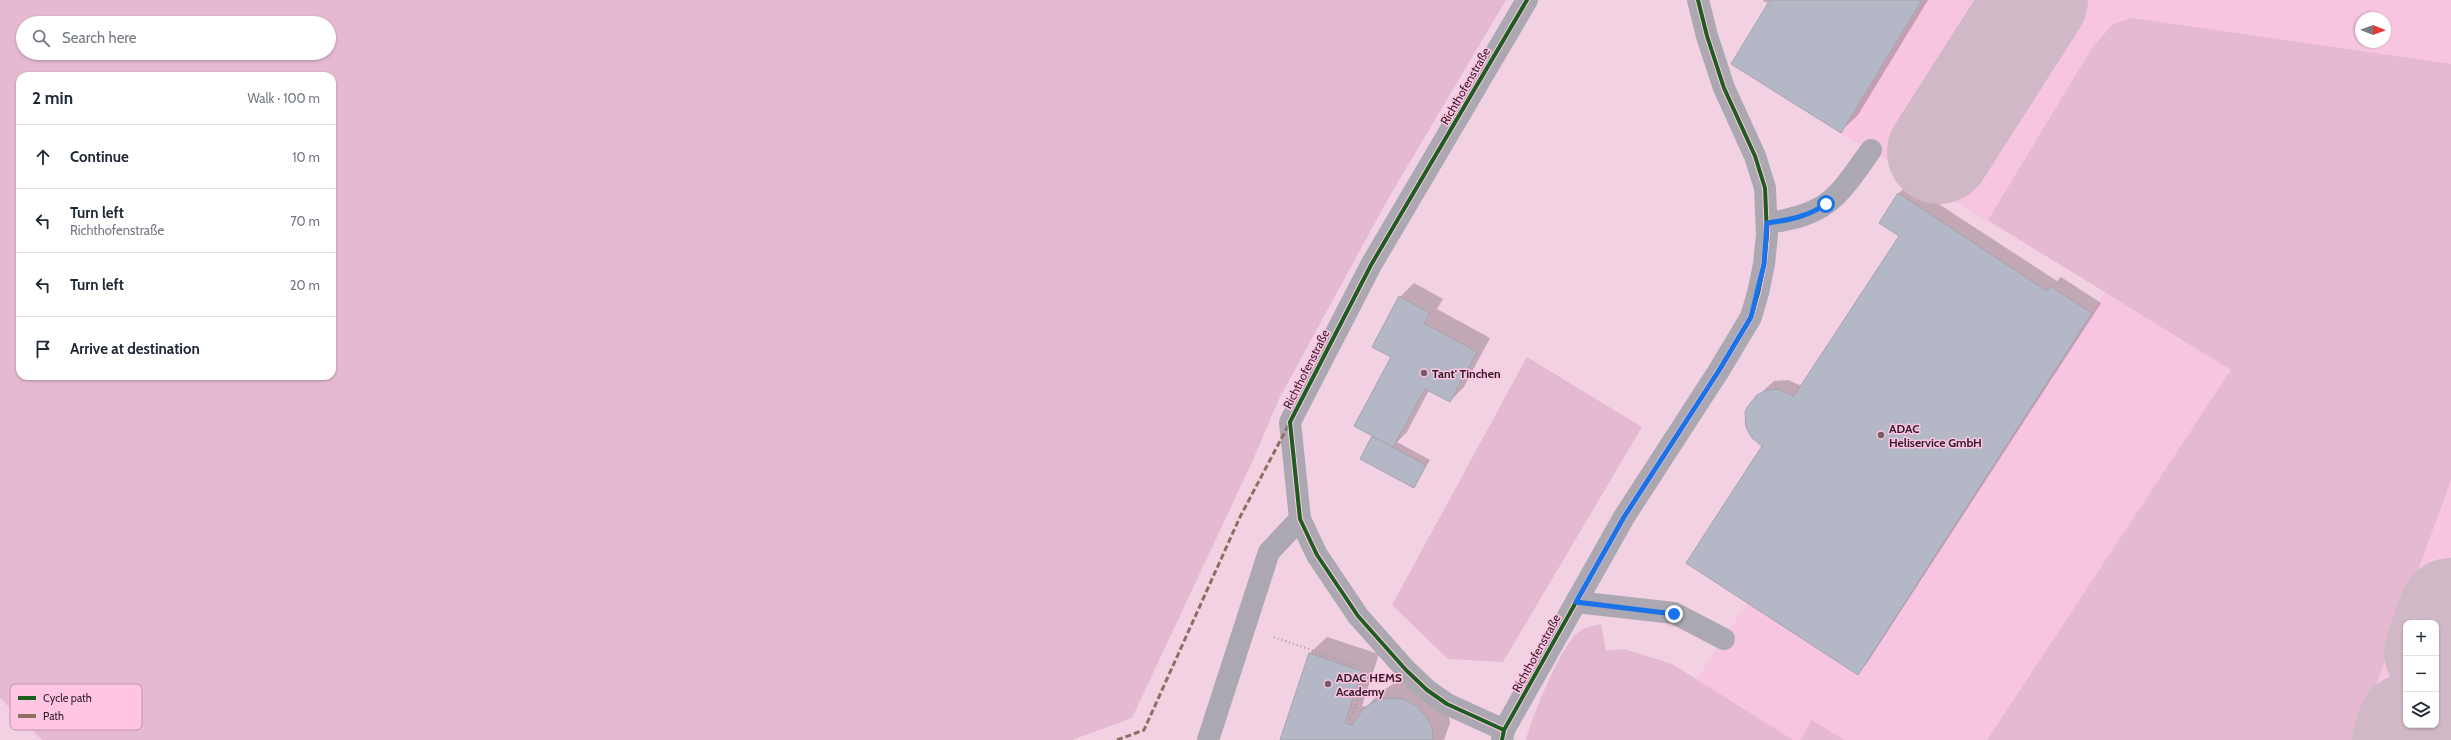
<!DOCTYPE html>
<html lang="en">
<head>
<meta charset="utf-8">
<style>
  body { margin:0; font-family:Cabin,sans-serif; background:#f6f6f7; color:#1f2937 }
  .controls { position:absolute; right:12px; bottom:12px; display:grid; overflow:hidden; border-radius:8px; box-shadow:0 1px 3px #0004 }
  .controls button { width:36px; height:36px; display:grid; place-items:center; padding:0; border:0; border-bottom:1px solid #e0e1e3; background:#fff; color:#1f2937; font:20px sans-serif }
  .compass { position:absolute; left:2355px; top:12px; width:36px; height:36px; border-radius:50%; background:#fff; box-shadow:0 1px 3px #0004; rotate:91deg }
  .stop { position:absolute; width:12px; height:12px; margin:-9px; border:3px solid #1a73e8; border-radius:50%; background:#fff }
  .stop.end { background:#1a73e8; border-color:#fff; box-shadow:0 1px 4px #0008 }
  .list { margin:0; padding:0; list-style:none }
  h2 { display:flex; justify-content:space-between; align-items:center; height:52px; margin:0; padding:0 16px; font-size:17px }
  h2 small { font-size:13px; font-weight:400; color:#747a83 }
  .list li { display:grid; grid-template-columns:26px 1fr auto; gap:12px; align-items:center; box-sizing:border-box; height:64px; padding:0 16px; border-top:1px solid #e0e1e3 }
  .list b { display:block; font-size:15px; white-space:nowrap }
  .list p { margin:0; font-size:13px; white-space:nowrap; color:#747a83 }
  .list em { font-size:13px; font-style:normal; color:#747a83 }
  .icon { flex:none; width:22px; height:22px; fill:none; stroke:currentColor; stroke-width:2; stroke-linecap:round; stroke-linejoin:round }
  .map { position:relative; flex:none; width:2451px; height:740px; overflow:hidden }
  .search { position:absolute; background:#fff; box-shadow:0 1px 3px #0004; left:16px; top:16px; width:320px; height:44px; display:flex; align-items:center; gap:10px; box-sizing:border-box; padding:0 14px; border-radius:22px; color:#747a83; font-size:15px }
  .panel { position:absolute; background:#fff; box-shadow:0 1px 3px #0004; left:16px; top:72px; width:320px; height:308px; border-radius:12px }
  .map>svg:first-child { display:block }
</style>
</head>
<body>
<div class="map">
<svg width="2451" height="740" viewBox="0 0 2451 740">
  <rect width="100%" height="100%" fill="#f2d2e2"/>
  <path fill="#f7c5df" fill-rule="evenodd" d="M1924 0H2451V740H1789L1695 682 1981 247 2047 291 2050 286 2092 313 2105 292 1841 133ZM2361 18H2385V42H2361ZM2406 623H2436V725H2406Z"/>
  <g fill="#e5b9d0" fill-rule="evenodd">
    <path d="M0 0H1506L1388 199 1280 397 1253 460 1132 718 1072 740H42L0 698ZM23 23H329V53H23ZM20 76H332V376H20Z"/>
    <polygon points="2132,18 2451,64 2451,480 2356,740 1987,740 2231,370 1988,220 2092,48 2113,24"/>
    <polygon points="1527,357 1642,427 1503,662 1448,659 1392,605"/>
    <path d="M1601 624 1606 651 1624 649 1672 664 1793 740H1526C1532 716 1559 651 1576 634 1584 627 1591 626 1601 624Z"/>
    <polygon points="1812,720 1844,740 1800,740"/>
  </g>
  <g fill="#0003">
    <polygon points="1762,0 1928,0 1858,115 1841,131 1770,0 1767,3"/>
    <polygon points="1908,184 2057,281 2061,277 2101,303 1867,663 1858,673 1763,446 1746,413 1753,400 1774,381 1788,380 1802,386 1900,235 1898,194"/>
    <polygon points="1414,283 1443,299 1437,309 1490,338 1464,387 1450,401 1429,390 1407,432 1397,442 1430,460 1414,487 1373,437 1392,356 1400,297"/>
    <polygon points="1327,637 1379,654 1362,706 1366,707 1382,691 1393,684 1406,681 1448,710 1450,723 1444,740 1281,740 1310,653"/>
  </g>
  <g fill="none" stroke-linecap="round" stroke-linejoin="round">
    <g stroke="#d0b8c6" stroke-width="104">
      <polyline points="1939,152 2036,0"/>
      <polyline points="2436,652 2451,610"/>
      <polyline points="2404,740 2409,725"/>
    </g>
  </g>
  <g fill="#b4b7c5" stroke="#a6a3af">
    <polygon points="1770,0 1922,0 1841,133 1731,64"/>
    <polygon points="1898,193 2047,291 2050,286 2092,313 1858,675 1686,563 1762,446 1751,437 1746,427 1745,412 1748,406 1757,395 1767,390 1778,389 1794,396 1899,236 1879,223"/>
    <polygon points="1399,296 1430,313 1424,323 1477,352 1450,402 1425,389 1393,447 1354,426 1391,357 1372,347"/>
    <polygon points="1372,436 1426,465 1414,488 1360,459"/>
    <polygon points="1309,653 1362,671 1345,723 1352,725 1364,708 1375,701 1389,698 1403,699 1415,705 1425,715 1432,727 1433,740 1280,740"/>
  </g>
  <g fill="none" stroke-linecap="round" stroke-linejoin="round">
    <g stroke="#a79da6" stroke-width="2.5" stroke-dasharray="1 3" stroke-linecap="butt">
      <polyline points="1274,637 1360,667"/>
      <polyline points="1349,724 1366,674"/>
    </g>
    <g stroke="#aca8b2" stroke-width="22">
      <path d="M1767 223C1828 215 1837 198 1871 150"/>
      <polyline points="1576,602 1674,613 1724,639"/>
      <polyline points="1504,730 1447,704 1427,690 1406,670 1358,616 1317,555 1300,519 1290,422 1371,265 1527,0"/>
      <polyline points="1208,740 1269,552 1300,519"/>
      <polyline points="1502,740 1504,730 1624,517 1718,372 1751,317 1758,293 1764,264 1767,235 1765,188 1755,156 1724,88 1707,36 1698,0"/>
    </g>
    <polyline stroke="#8d6e63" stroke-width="3" stroke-dasharray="6 3" stroke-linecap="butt" points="1117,740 1144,730 1240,517 1289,424"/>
    <g stroke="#ffc5e2" stroke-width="6">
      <g id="cycleway">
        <polyline points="1504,730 1447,704 1427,690 1406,670 1358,616 1317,555 1300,519 1290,422 1371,265 1527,0"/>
        <polyline points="1502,740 1504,730 1624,517 1718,372 1751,317 1758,293 1764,264 1767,235 1765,188 1755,156 1724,88 1707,36 1698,0"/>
      </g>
    </g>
    <use href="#cycleway" stroke="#1b5e20" stroke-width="4"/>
  </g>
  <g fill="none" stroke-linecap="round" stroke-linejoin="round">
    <path stroke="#1a73e8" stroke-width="5" d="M1674 614 1576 602 1624 517 1718 372 1751 317 1764 264 1767 223C1789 220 1807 217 1826 204"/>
  </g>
  <g fill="#755c68" stroke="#ffc5e2" stroke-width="1.5">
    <circle cx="1424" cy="373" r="4"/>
    <circle cx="1881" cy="435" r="4"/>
    <circle cx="1328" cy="684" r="4"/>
  </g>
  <g text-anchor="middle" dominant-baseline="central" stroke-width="3" stroke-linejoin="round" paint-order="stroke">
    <g font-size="12" fill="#311c27" stroke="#ffc5e2">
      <text transform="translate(1465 86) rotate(-60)">Richthofenstraße</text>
      <text transform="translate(1306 369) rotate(-63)">Richthofenstraße</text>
      <text transform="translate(1536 653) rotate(-61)">Richthofenstraße</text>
    </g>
    <g font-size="12" font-weight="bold" fill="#311c27" stroke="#ffc5e2" text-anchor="start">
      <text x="1432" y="373">Tant' Tinchen</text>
      <text x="1889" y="428">ADAC<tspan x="1889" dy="14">Heliservice GmbH</tspan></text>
      <text x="1336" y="677">ADAC HEMS<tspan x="1336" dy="14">Academy</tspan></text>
    </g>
  </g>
  <rect x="10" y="684" width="132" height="46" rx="6" fill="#ffc5e2" stroke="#c192aa" stroke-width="1"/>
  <rect x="18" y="696" width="18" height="4" fill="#1b5e20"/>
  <rect x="18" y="714" width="18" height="4" fill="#8d6e63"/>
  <g font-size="11" fill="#311c27">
    <text x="43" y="702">Cycle path</text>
    <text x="43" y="720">Path</text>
  </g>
</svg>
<div class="controls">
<button>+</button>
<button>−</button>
<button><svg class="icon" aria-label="layers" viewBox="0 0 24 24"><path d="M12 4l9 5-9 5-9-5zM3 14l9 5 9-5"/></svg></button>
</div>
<svg class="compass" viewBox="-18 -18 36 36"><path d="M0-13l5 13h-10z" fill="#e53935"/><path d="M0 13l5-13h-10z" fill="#747a83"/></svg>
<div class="stop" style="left:1826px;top:204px"></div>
<div class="stop end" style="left:1674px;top:614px"></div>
<div class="search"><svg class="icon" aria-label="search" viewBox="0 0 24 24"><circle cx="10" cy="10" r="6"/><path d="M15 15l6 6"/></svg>Search here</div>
<section class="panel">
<h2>2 min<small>Walk · 100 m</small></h2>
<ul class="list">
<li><svg class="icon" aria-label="ahead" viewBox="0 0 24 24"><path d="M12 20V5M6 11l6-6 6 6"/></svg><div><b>Continue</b></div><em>10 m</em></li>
<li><svg class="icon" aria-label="left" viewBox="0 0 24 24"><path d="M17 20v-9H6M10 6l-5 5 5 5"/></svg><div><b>Turn left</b><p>Richthofenstraße</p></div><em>70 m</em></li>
<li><svg class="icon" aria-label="left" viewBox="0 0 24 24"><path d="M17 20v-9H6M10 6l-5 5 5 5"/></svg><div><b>Turn left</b></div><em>20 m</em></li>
<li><svg class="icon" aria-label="arrive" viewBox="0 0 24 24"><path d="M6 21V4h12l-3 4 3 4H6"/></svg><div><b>Arrive at destination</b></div></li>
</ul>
</section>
</div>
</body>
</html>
